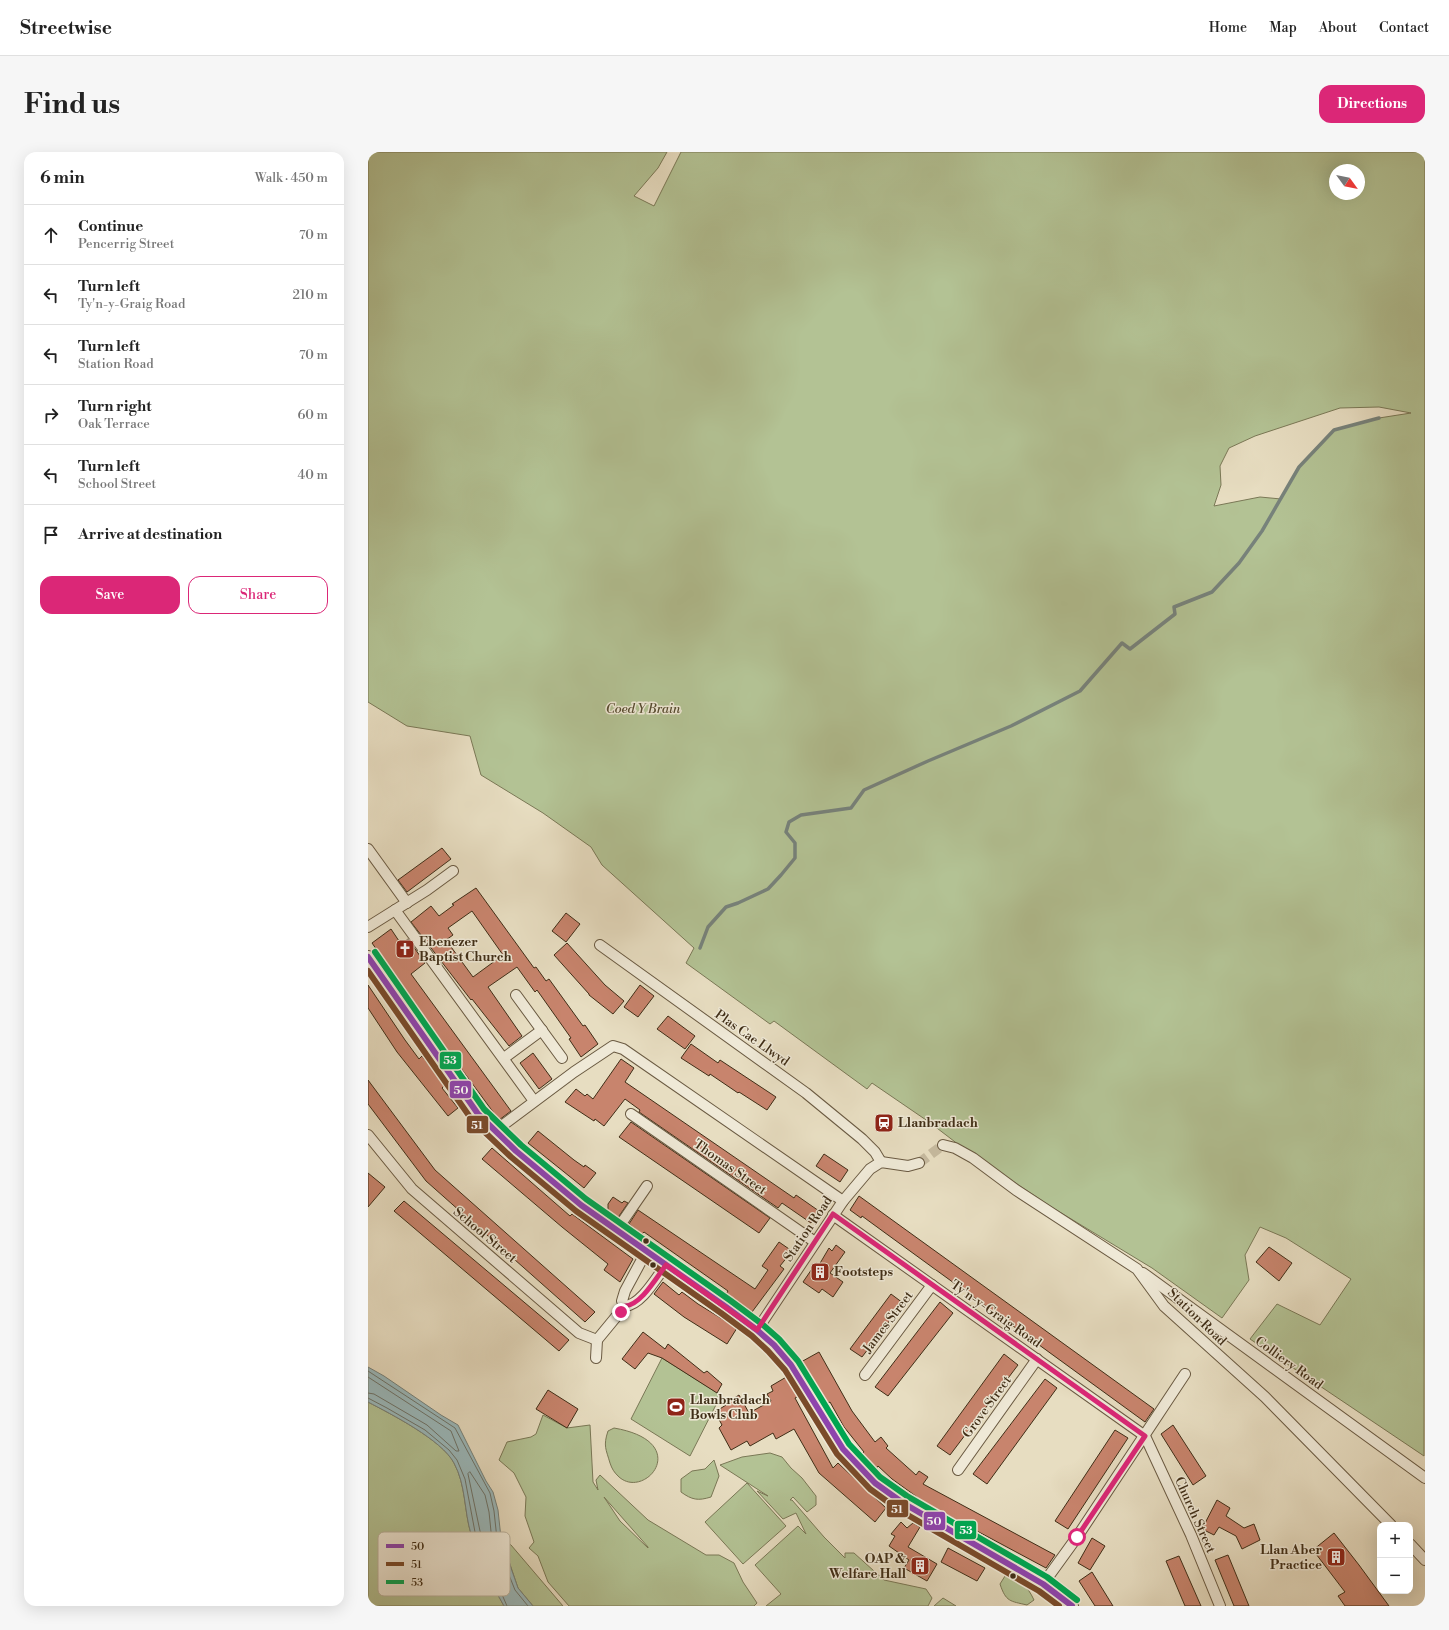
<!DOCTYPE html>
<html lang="en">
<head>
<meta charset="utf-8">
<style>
  body { margin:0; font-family:"Libre Bodoni",serif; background:#f6f6f6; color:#222 }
  .controls { position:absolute; right:12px; bottom:12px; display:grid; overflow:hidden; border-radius:8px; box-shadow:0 4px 16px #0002 }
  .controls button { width:36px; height:36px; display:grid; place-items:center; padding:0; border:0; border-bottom:1px solid #e0e0e0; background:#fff; color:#222; font:20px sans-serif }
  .compass { position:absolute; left:961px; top:12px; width:36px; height:36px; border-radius:50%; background:#fff; box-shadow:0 4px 16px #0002; rotate:123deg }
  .stop { position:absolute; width:12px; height:12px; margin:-9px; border:3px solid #db2777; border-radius:50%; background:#fff }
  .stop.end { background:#db2777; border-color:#fff; box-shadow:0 1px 4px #0008 }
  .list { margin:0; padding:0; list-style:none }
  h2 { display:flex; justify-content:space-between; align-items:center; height:52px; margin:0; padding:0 16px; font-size:17px }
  h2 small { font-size:13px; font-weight:400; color:#767676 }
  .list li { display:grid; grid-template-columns:26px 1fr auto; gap:12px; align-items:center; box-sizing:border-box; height:60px; padding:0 16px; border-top:1px solid #e0e0e0 }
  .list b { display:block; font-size:15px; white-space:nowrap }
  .list p { margin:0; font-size:13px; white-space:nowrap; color:#767676 }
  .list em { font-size:13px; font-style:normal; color:#767676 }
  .actions { display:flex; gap:8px; padding:12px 16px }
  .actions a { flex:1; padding:9px 0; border:1px solid #db2777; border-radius:12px; text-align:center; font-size:14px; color:#db2777 }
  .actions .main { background:#db2777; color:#fff }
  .icon { flex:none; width:22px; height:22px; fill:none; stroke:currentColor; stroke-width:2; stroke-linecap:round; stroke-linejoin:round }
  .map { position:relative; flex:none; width:1057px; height:1454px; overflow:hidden; border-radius:12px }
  header { display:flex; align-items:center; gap:24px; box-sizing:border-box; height:56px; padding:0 20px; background:#fff; border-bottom:1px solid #e0e0e0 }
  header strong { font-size:19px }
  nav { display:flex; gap:22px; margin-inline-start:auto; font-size:14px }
  .intro { display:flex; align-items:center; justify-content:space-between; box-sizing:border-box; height:96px; padding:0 24px }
  h1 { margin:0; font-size:28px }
  .button { padding:10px 18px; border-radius:12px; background:#db2777; color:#fff; font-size:14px; font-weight:700 }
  main { display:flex; gap:24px; padding:0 24px }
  aside { flex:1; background:#fff; border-radius:12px; box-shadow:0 4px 16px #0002 }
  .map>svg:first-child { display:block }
</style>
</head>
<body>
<header>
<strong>Streetwise</strong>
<nav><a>Home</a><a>Map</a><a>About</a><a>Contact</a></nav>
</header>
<div class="intro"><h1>Find us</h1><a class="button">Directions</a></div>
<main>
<aside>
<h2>6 min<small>Walk · 450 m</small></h2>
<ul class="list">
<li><svg class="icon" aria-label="ahead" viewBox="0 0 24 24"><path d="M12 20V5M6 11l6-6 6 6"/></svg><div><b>Continue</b><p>Pencerrig Street</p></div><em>70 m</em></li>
<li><svg class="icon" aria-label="left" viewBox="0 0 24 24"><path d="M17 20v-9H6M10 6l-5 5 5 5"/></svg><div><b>Turn left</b><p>Ty'n-y-Graig Road</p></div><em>210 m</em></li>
<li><svg class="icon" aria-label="left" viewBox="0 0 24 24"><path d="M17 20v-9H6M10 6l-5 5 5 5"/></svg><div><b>Turn left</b><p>Station Road</p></div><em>70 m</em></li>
<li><svg class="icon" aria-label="right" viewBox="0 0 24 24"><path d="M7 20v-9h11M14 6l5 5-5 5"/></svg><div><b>Turn right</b><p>Oak Terrace</p></div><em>60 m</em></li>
<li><svg class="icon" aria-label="left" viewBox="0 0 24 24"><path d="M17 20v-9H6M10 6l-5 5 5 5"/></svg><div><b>Turn left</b><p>School Street</p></div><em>40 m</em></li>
<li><svg class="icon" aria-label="arrive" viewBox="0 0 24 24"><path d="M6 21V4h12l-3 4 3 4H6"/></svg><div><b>Arrive at destination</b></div></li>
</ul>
<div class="actions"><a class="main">Save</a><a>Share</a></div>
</aside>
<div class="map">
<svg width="1057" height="1454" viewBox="0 0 1057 1454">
  <rect width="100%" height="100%" fill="#e7ddc1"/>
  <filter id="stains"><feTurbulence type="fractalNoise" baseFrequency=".005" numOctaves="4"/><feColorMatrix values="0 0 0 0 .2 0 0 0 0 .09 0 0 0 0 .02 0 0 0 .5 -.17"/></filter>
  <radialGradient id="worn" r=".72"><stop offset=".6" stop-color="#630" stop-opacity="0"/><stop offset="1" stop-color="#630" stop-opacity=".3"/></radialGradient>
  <g fill="#b3c294" stroke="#7a7856" fill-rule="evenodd">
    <path d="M0 0H299L290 16 266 44 286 54 313 0H1057L1056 1304 882 1187 909 1152 952 1173 983 1127 918 1086 892 1075 877 1103 881 1128 854 1166 784 1116 685 1056 595 996 561 970 504 931 499 937 406 869 402 872 318 811 326 796 234 713 223 695 175 661 113 623 102 584 39 574 0 550ZM967 18H991V42H967ZM1011 255 1043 261 1011 266 966 278 931 315 913 347 892 345 846 354 853 333 852 314 861 296 887 284 972 256Z"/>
    <polygon points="294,1206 353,1243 322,1304 263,1267"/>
    <path d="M0 1250C23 1262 74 1288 86 1311 98 1333 96 1359 103 1382 111 1406 123 1431 136 1454H0Z"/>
    <path d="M175 1263 199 1276 222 1273 225 1330 230 1338 228 1328 232 1323 280 1368 338 1403H351L366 1411 375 1430 389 1451 386 1454H201L180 1430 170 1404 161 1396 166 1390 157 1364 158 1345 146 1321 131 1308 139 1290 163 1285 168 1282ZM236 1345 280 1395V1396L252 1369Z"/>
    <path d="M246 1276C327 1290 276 1350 250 1324 246 1320 244 1317 242 1311 238 1297 235 1294 240 1279Z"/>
    <polygon points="402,1301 414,1305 423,1316 434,1326 448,1344 448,1353 439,1360 425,1345 422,1348 424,1348 456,1385 477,1406 477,1401 486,1401 516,1428 558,1437 564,1446 560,1454 398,1454 413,1442 387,1413 430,1374 438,1382 428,1361 415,1367 389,1339 400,1344 352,1313 374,1305"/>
    <path d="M346 1308 351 1324 343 1345C330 1349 324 1348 313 1340V1327L324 1319 337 1317Z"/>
    <polygon points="379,1331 418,1374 375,1412 337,1370"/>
    <polygon points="133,1386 143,1393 195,1454 165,1454 150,1436"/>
    <path d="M637 1424C653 1429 659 1433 666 1448L659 1453C642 1449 638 1450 632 1432Z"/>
    <polygon points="575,1446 588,1454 566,1454"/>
  </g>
  <path fill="#9bbabd" stroke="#77827b" d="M0 1215 16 1224 73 1263 90 1273 118 1329 125 1340 130 1358 133 1386 137 1394 143 1416 150 1436 165 1454H136C123 1431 111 1406 103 1382 96 1359 98 1333 86 1311 74 1288 23 1262 0 1250Z"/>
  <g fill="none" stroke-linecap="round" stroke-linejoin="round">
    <g stroke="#6e746a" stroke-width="1">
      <polyline points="0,1219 87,1276 122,1341 126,1359 129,1387 133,1395 139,1418 147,1438 160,1454"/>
      <polyline points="0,1225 83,1279 91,1299 88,1299 59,1273 6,1242 0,1241"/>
      <polyline points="0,1246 19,1256 57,1278 81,1298 89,1308 97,1327 107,1380 139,1454"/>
      <polygon points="102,1320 117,1343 121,1360 124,1389 129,1397 134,1419 141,1437 140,1439 138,1439 134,1433 112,1379 100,1322"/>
    </g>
    <polyline stroke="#77827b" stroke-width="3.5" points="332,796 340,775 358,755 370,751 400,737 413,723 427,706 427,691 418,680 421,670 433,663 483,656 496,638 560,609 643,574 712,539 754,491 762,497 807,462 806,455 844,440 871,411 894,379 931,315 966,278 1011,266"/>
  </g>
  <g fill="#c8846d" stroke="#402e17" fill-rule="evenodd">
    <polygon points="74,696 83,707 39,740 30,728"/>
    <path d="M108 736 166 816 168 815 178 829 181 827 215 874 217 873 230 892 213 905 201 887 203 886 169 838 167 840 149 815 120 835 154 884 141 894 104 847 103 848 43 770 63 754 71 764 86 753 84 752ZM104 759 135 803 105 825 78 788 85 783 80 776Z"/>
    <polygon points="198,761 212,772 198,790 184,779"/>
    <polygon points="23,777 33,792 40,787 57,811 43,822 143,959 131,968 39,843 33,835 34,834 4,791"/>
    <polygon points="199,791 237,833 256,849 245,862 221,843 221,842 186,803"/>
    <polygon points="0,833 37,888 51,907 54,904 77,933 74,936 90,956 80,964 29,900 0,856"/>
    <polygon points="272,833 286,844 270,865 256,855"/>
    <polygon points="300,864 327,884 317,897 289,877"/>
    <polygon points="323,892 350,911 352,908 408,945 399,958 371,940 370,941 342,922 341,924 313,906"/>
    <polygon points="165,901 184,927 171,937 152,911"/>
    <polygon points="253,907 266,916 257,930 426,1046 428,1043 451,1059 443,1071 414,1051 410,1056 271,960 272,958 257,947 236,974 227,967 226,969 197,950 208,937 217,944 219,942 225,947"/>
    <polygon points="0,928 67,1018 227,1160 217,1170 58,1029 0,952"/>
    <polygon points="263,970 402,1066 391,1081 251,985"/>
    <polygon points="170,979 206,1008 216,1015 217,1013 228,1021 216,1036 160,991"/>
    <polygon points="124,996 202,1064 204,1062 265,1107 252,1130 236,1118 240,1112 194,1075 114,1007"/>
    <polygon points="456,1002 480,1018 472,1030 448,1014"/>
    <polygon points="0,1021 17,1035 0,1055"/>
    <polygon points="491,1044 786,1257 777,1270 520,1083 494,1064 493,1066 482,1058"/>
    <polygon points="245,1045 254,1051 256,1049 260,1051 249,1067 240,1062 240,1052"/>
    <polygon points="36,1049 201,1188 191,1199 26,1059"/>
    <polygon points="270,1058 387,1137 400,1118 394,1114 411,1090 424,1099 412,1114 416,1117 384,1160 358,1142 360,1139 276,1080 274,1082 261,1072"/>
    <polygon points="468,1093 477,1100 462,1121 475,1130 465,1145 454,1137 451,1141 435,1130 448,1111 451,1113 461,1096 464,1099"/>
    <polygon points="901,1095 924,1111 911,1129 888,1110"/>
    <polygon points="295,1130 311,1143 314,1140 330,1152 369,1176 359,1192 316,1165 286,1142"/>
    <polygon points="523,1142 535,1151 494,1205 482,1197"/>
    <polygon points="572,1150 585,1161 520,1244 507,1235"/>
    <polygon points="275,1180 297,1197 300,1192 336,1221 339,1219 354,1232 349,1241 294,1206 280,1201 267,1217 254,1207"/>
    <polygon points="451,1200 484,1259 507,1290 513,1285 520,1294 518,1296 548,1323 551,1319 560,1325 555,1332 687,1403 678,1416 566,1356 564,1359 547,1349 549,1345 524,1327 510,1314 506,1319 492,1303 496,1300 476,1275 462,1250 458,1252 433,1210"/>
    <polygon points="636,1202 650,1213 582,1303 569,1294"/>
    <polygon points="420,1224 431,1244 427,1246 465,1316 470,1311 518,1356 507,1370 451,1321 426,1277 408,1287 405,1281 382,1294 379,1289 363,1298 351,1276 354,1273 347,1260 358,1253 357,1252 371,1243 381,1261 403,1249 399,1242 405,1239 403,1234"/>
    <polygon points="677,1227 689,1236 619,1332 605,1322"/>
    <polygon points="180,1238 210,1257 199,1276 168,1257"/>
    <polygon points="805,1273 838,1324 825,1333 793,1282"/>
    <polygon points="747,1278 760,1286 700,1377 687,1369"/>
    <polygon points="849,1348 862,1356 858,1364 876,1376 886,1372 892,1388 874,1397 868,1384 851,1375 846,1383 834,1377"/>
    <polygon points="533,1370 539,1376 545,1371 552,1375 540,1395 569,1412 559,1429 536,1416 541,1408 521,1394 527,1384 523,1382"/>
    <polygon points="966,1381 991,1413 1021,1454 977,1454 970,1444 977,1440 945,1398"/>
    <polygon points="724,1386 737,1394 722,1418 710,1411"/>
    <polygon points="580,1396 617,1416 609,1429 573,1410"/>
    <polygon points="860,1403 881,1454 866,1454 847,1408"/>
    <polygon points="811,1404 833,1454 817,1454 798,1409"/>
    <polygon points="724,1420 745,1454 727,1454 711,1429"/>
  </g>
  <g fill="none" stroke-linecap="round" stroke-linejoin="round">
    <polyline stroke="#c6ba9f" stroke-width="10" stroke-dasharray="10 5" stroke-linecap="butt" points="551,1011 575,993"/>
    <g stroke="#6a5a42" stroke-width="12">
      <g id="minor">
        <polyline points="0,697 39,751"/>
        <polyline points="27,758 166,949"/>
        <polyline points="0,775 59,738 85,719"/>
        <polyline points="232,793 438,941 494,987 507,1000 513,1010"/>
        <polyline points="148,843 194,906"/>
        <polyline points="136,906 174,878"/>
        <polyline points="263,962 447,1090"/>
        <polyline points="127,979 206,920 245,894 255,897 475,1049"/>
        <path d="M0 983 44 1037 211 1181 229 1188 257 1154C273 1153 288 1126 298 1113"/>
        <polyline points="575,993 587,996 605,1006 648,1038 769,1117 796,1154 897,1245 1023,1373"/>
        <polyline points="465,1063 777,1284 823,1383 852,1454"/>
        <polyline points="248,1079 279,1034"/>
        <polyline points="775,1121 1057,1326"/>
        <polyline points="257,1154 254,1149 257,1139 278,1100"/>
        <polyline points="389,1178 475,1049 502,1017 513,1010 540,1014 551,1011"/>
        <polyline points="228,1206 229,1188"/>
        <polyline points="497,1223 564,1133"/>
        <polyline points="590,1318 669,1207"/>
        <polyline points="1042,1392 1057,1408"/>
        <polyline points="675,1432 709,1385 817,1222"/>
      </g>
    </g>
    <g stroke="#6a5a42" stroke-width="14">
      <polyline id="tertiary" points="0,805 110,962 148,999 213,1053 358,1155 389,1178 406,1193 423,1213 475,1297 507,1331 535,1351 675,1432 704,1454"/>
    </g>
    <use href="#minor" stroke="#efe9d7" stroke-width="10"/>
    <use href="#tertiary" stroke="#efe9d7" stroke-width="12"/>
    <g stroke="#efe9d7" stroke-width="9">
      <polyline id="bus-1" points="0,805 110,962 148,999 213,1053 358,1155 389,1178 406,1193 423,1213 475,1297 507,1331 535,1351 675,1432 704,1454"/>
    </g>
    <g stroke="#efe9d7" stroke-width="9">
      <polyline id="bus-2" points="0,819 104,968 143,1005 208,1059 353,1161 384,1184 400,1199 417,1218 469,1302 502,1337 531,1358 671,1439 691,1454"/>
    </g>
    <g stroke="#efe9d7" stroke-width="9">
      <polyline id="bus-3" points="7,800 116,957 153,993 218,1047 363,1149 394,1172 411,1187 430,1209 481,1292 512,1325 539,1344 679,1425 709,1448"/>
    </g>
    <use href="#bus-1" stroke="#8e44ad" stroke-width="6"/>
    <use href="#bus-2" stroke="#7a4b2a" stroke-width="6"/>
    <use href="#bus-3" stroke="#00a651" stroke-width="6"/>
  </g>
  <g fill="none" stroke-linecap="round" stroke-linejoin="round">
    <path stroke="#db2777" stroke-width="5" d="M253 1160 257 1154C273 1153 288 1126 298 1113L389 1178 465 1062 777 1284 709 1385"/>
  </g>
  <defs>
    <g id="church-square" transform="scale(1)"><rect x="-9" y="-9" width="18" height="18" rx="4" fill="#8f2418" stroke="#efe9d7"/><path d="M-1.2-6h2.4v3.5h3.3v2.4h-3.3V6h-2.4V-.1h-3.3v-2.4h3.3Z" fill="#fff"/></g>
    <g id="station-square" transform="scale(1)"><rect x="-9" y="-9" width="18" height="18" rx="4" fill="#8f2418" stroke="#efe9d7"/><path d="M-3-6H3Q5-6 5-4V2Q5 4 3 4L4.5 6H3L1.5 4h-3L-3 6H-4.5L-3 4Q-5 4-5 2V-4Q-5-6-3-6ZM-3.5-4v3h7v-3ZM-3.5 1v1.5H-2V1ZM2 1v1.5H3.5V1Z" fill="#fff"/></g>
    <g id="building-square" transform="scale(1)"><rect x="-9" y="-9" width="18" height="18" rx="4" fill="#8f2418" stroke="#efe9d7"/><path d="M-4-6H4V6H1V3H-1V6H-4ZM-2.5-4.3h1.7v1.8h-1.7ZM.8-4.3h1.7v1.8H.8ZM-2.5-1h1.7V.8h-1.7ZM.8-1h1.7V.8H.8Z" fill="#fff"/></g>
    <g id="stadium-square" transform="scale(1)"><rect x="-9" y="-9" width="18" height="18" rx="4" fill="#8f2418" stroke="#efe9d7"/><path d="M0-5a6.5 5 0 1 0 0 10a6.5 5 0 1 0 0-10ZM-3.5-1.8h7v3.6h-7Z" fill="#fff"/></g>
  </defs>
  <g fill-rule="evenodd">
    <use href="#church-square" x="37" y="797"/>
    <use href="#station-square" x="516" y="971"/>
    <use href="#building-square" x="452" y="1120"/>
    <use href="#stadium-square" x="308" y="1255"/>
    <use href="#building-square" x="968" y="1405"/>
    <use href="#building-square" x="552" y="1414"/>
  </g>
  <g fill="#402e17" stroke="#efe9d7" stroke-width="1.5">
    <circle cx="278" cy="1089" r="3.5"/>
    <circle cx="285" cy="1113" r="3.5"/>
    <circle cx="645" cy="1424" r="3.5"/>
  </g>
  <g text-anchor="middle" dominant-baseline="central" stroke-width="3" stroke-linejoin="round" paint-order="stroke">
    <g font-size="13" font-style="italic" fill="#574c30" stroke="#efe9d7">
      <text x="275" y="557">Coed Y Brain</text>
    </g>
    <g font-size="13" font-weight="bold" fill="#402e17" stroke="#efe9d7" text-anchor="start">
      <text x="51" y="790">Ebenezer<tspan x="51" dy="15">Baptist Church</tspan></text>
      <text x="530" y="971">Llanbradach</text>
      <text x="466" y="1120">Footsteps</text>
      <text x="322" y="1248">Llanbradach<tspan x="322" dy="15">Bowls Club</tspan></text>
      <text x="954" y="1398" text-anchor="end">Llan Aber<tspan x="954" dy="15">Practice</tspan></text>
      <text x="538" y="1407" text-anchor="end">OAP &amp;<tspan x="538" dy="15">Welfare Hall</tspan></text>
    </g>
    <g font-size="13" fill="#402e17" stroke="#efe9d7">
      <text transform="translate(384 886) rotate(35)">Plas Cae Llwyd</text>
      <text transform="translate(362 1015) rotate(35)">Thomas Street</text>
      <text transform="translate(440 1077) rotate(-56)">Station Road</text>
      <text transform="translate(117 1083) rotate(40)">School Street</text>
      <text transform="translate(628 1162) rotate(35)">Ty'n-y-Graig Road</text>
      <text transform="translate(829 1165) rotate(44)">Station Road</text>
      <text transform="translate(520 1170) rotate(-53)">James Street</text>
      <text transform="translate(921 1211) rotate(36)">Colliery Road</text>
      <text transform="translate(619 1255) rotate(-54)">Grove Street</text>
      <text transform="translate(827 1363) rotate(66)">Church Street</text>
    </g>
  </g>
  <rect x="10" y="1380" width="132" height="64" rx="6" fill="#efe9d7" stroke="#bab19d" stroke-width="1"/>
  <rect x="18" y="1392" width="18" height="4" fill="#8e44ad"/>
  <rect x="18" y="1410" width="18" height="4" fill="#7a4b2a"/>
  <rect x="18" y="1428" width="18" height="4" fill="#00a651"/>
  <g font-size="11" fill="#402e17">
    <text x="43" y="1398">50</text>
    <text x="43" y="1416">51</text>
    <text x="43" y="1434">53</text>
  </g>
  <g stroke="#efe9d7" stroke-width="1.5">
    <rect x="71" y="899" width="23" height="19" rx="4" fill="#00a651"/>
    <rect x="81" y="928" width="23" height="19" rx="4" fill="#8e44ad"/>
    <rect x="98" y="963" width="23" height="19" rx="4" fill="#7a4b2a"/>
    <rect x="518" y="1347" width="23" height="19" rx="4" fill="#7a4b2a"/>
    <rect x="555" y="1359" width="23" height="20" rx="4" fill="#8e44ad"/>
    <rect x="586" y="1368" width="23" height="20" rx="4" fill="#00a651"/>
  </g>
  <g font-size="11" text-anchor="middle" font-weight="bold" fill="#fff">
    <text x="82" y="912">53</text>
    <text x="93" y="942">50</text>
    <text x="109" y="977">51</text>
    <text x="529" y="1361">51</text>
    <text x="566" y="1373">50</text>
    <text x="598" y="1382">53</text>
  </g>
  <rect width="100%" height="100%" filter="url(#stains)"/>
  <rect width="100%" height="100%" fill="url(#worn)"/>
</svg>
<div class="controls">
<button>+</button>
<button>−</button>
</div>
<svg class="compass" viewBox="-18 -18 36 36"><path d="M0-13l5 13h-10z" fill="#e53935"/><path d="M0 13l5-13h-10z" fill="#767676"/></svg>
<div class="stop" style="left:709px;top:1385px"></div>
<div class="stop end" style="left:253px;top:1160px"></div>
</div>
</main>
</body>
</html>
